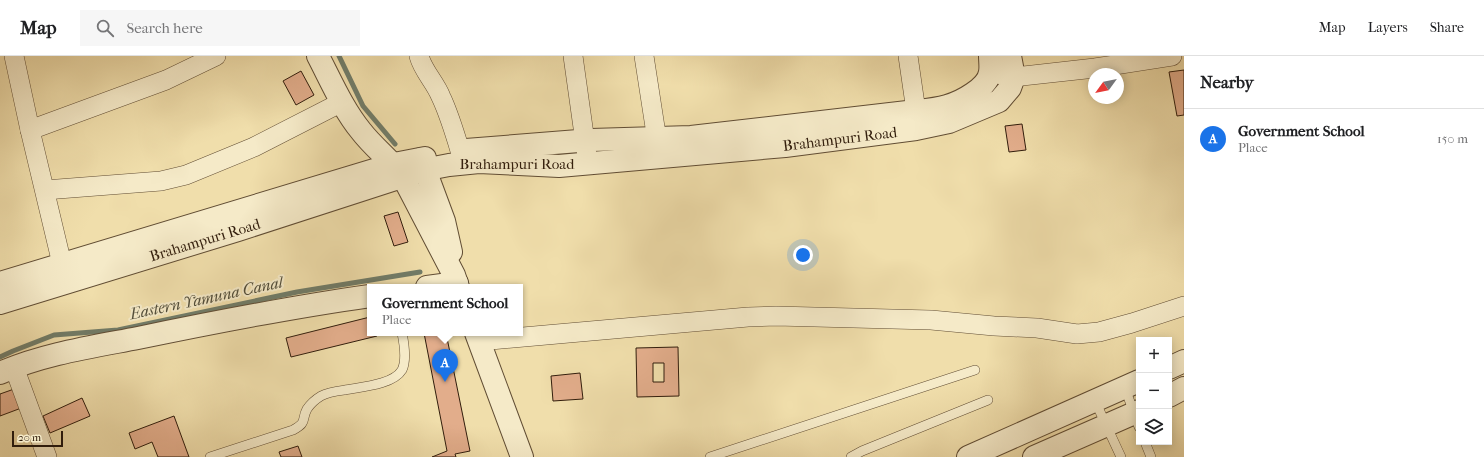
<!DOCTYPE html>
<html lang="en">
<head>
<meta charset="utf-8">
<style>
  body { margin:0; font-family:"IM FELL French Canon",serif; background:#f6f6f6; color:#202124 }
  .controls { position:absolute; right:12px; bottom:12px; display:grid; overflow:hidden; border-radius:0px; box-shadow:0 2px 10px #0003 }
  .controls button { width:36px; height:36px; display:grid; place-items:center; padding:0; border:0; border-bottom:1px solid #e0e0e0; background:#fff; color:#202124; font:20px sans-serif }
  .compass { position:absolute; left:1088px; top:12px; width:36px; height:36px; border-radius:50%; background:#fff; box-shadow:0 2px 10px #0003; rotate:237deg }
  .scale { position:absolute; left:12px; bottom:10px; width:51px; box-sizing:border-box; padding-left:4px; border:2px solid #311d0c; border-top:0; font-size:11px; line-height:14px; white-space:nowrap; color:#311d0c; -webkit-text-stroke:3px #f5eac8; paint-order:stroke }
  .you { position:absolute; left:803px; top:199px; width:14px; height:14px; margin:-10px; border:3px solid #fff; border-radius:50%; background:#1a73e8; box-shadow:0 0 0 6px #1a73e833 }
  .badge { display:grid; place-items:center; width:26px; height:26px; border-radius:50%; background:#1a73e8; color:#fff; font-size:13px; font-weight:700 }
  .pin { position:absolute; translate:-50% -33px; filter:drop-shadow(0 1px 2px #0008) }
  .pin::after { content:''; position:absolute; top:21px; width:14px; height:12px; background:inherit; clip-path:polygon(0 0,100% 0,50% 100%) }
  .popup { position:absolute; left:367px; top:228px; width:156px; height:52px; box-sizing:border-box; display:grid; place-content:center; border-radius:0px; background:#fff; filter:drop-shadow(0 1px 3px #0005); font-size:13px; white-space:nowrap; color:#757577 }
  .popup b { font-size:15px; color:#202124 }
  .popup::after { content:''; position:absolute; left:50%; top:100%; margin-left:-8px; border:8px solid transparent; border-top-color:#fff }
  .list { margin:0; padding:0; list-style:none }
  h2 { display:flex; justify-content:space-between; align-items:center; height:52px; margin:0; padding:0 16px; font-size:17px }
  h2 small { font-size:13px; font-weight:400; color:#757577 }
  .list li { display:grid; grid-template-columns:26px 1fr auto; gap:12px; align-items:center; box-sizing:border-box; height:60px; padding:0 16px; border-top:1px solid #e0e0e0 }
  .list b { display:block; font-size:15px; white-space:nowrap }
  .list p { margin:0; font-size:13px; white-space:nowrap; color:#757577 }
  .list em { font-size:13px; font-style:normal; color:#757577 }
  .icon { flex:none; width:22px; height:22px; fill:none; stroke:currentColor; stroke-width:2; stroke-linecap:round; stroke-linejoin:round }
  .map { position:relative; flex:none; width:1184px; height:401px; overflow:hidden }
  header { display:flex; align-items:center; gap:24px; box-sizing:border-box; height:56px; padding:0 20px; background:#fff; border-bottom:1px solid #e0e0e0 }
  header strong { font-size:19px }
  nav { display:flex; gap:22px; margin-inline-start:auto; font-size:14px }
  .search { width:280px; height:36px; background:#f6f6f6; display:flex; align-items:center; gap:10px; box-sizing:border-box; padding:0 14px; border-radius:0px; color:#757577; font-size:15px }
  main { display:flex }
  aside { flex:1; background:#fff }
  .map>svg:first-child { display:block }
</style>
</head>
<body>
<header>
<strong>Map</strong>
<div class="search"><svg class="icon" aria-label="search" viewBox="0 0 24 24"><circle cx="10" cy="10" r="6"/><path d="M15 15l6 6"/></svg>Search here</div>
<nav><a>Map</a><a>Layers</a><a>Share</a></nav>
</header>
<main>
<div class="map">
<svg width="1184" height="401" viewBox="0 0 1184 401">
  <rect width="100%" height="100%" fill="#f0deab"/>
  <filter id="stains"><feTurbulence type="fractalNoise" baseFrequency=".005" numOctaves="4"/><feColorMatrix values="0 0 0 0 .2 0 0 0 0 .09 0 0 0 0 .02 0 0 0 .5 -.17"/></filter>
  <radialGradient id="worn" r=".72"><stop offset=".6" stop-color="#630" stop-opacity="0"/><stop offset="1" stop-color="#630" stop-opacity=".3"/></radialGradient>
  <g fill="none" stroke-linecap="round" stroke-linejoin="round">
    <g stroke="#717c68" stroke-width="5">
      <polyline points="339,0 363,50 395,88"/>
      <polyline points="0,301 13,295 54,279 118,274 297,236 420,216"/>
    </g>
  </g>
  <g fill="#e2ad8b" stroke="#311d0c" fill-rule="evenodd">
    <polygon points="1184,14 1184,59 1177,60 1169,16"/>
    <polygon points="301,15 314,39 296,49 283,25"/>
    <polygon points="1022,68 1026,94 1009,96 1005,70"/>
    <polygon points="398,156 408,186 394,190 384,160"/>
    <polygon points="370,261 370,277 376,277 377,280 291,301 286,282"/>
    <polygon points="424,277 446,277 470,395 455,398 456,401 432,401 447,395"/>
    <path d="M678 291 679 340 637 341 636 292ZM653 307H664V326H653Z"/>
    <polygon points="580,317 583,343 553,345 551,320"/>
    <polygon points="17,332 24,351 0,360 0,338"/>
    <polygon points="82,342 90,360 50,377 43,360"/>
    <polygon points="174,360 189,401 158,401 152,386 135,393 129,377"/>
    <polygon points="298,390 302,401 281,401 279,396"/>
  </g>
  <g fill="none" stroke-linecap="round" stroke-linejoin="round">
    <g stroke="#614d34" stroke-width="10">
      <g id="service">
        <polyline points="1125,332 1139,371"/>
        <polyline points="1095,345 1121,401"/>
        <polyline points="1145,386 1151,401"/>
        <path d="M210 401 293 374C308 366 301 364 307 353 311 347 316 343 321 340 328 336 337 335 345 334 360 331 393 329 402 314 407 304 404 287 402 277"/>
        <polyline points="710,401 975,314"/>
        <polyline points="851,401 862,395 988,344"/>
      </g>
    </g>
    <g stroke="#614d34" stroke-width="20">
      <g id="minor">
        <polyline points="14,0 30,74 62,208"/>
        <path d="M419 0C423 15 435 26 441 41 451 62 457 85 464 108"/>
        <polyline points="573,0 587,100"/>
        <polyline points="644,0 659,97"/>
        <polyline points="908,0 916,55"/>
        <polyline points="990,17 1014,21 1095,12 1172,0"/>
        <polyline points="30,74 166,24 216,0"/>
        <polyline points="45,134 161,125 186,119 254,91 342,46"/>
        <polyline points="479,285 748,261 776,260 931,264 994,270 1037,272 1077,278 1099,276 1132,267 1184,250"/>
        <polyline points="14,311 47,401"/>
      </g>
    </g>
    <g stroke="#614d34" stroke-width="24">
      <g id="tertiary">
        <path d="M318 0C331 25 343 53 361 75 374 92 391 104 403 121L454 219 458 231"/>
        <path d="M466 94 591 84 691 81 916 55C926 54 937 53 947 50 961 46 988 32 990 16 991 11 990 5 990 0"/>
        <polyline points="421,103 444,165 451,196"/>
        <polyline points="0,227 394,108 425,102"/>
        <polyline points="427,231 457,227"/>
        <polyline points="0,247 238,174 423,114 449,109 479,106 559,110 785,90 916,73 949,66 999,45 1010,32 1014,21 1010,0"/>
        <polyline points="476,277 522,401"/>
        <polyline points="1169,312 1184,305"/>
        <path d="M0 317C43 298 91 291 138 282 215 266 292 251 370 240"/>
        <polyline points="1169,340 1184,332"/>
        <polyline points="968,401 1139,325"/>
        <polyline points="1034,401 1139,355"/>
      </g>
    </g>
    <use href="#service" stroke="#f5eac8" stroke-width="9"/>
    <use href="#minor" stroke="#f5eac8" stroke-width="19"/>
    <use href="#tertiary" stroke="#f5eac8" stroke-width="22"/>
  </g>
  <g text-anchor="middle" dominant-baseline="central" stroke-width="4" stroke-linejoin="round" paint-order="stroke">
    <g font-size="15" fill="#311d0c" stroke="#f5eac8">
      <text transform="translate(840 83) rotate(-7)">Brahampuri Road</text>
      <text x="517" y="108">Brahampuri Road</text>
      <text transform="translate(205 184) rotate(-17)">Brahampuri Road</text>
    </g>
    <g font-size="16" font-style="italic" fill="#514d3a" stroke="#f5eac8">
      <text transform="translate(206 242) rotate(-12)">Eastern Yamuna Canal</text>
    </g>
  </g>
  <rect width="100%" height="100%" filter="url(#stains)"/>
  <rect width="100%" height="100%" fill="url(#worn)"/>
</svg>
<div class="controls">
<button>+</button>
<button>−</button>
<button><svg class="icon" aria-label="layers" viewBox="0 0 24 24"><path d="M12 4l9 5-9 5-9-5zM3 14l9 5 9-5"/></svg></button>
</div>
<svg class="compass" viewBox="-18 -18 36 36"><path d="M0-13l5 13h-10z" fill="#e53935"/><path d="M0 13l5-13h-10z" fill="#757577"/></svg>
<div class="scale">20 m</div>
<div class="you"></div>
<div class="pin badge" style="left:445px;top:326px">A</div>
<div class="popup"><b>Government School</b>Place</div>
</div>
<aside>
<h2>Nearby<small></small></h2>
<ul class="list">
<li><span class="badge">A</span><div><b>Government School</b><p>Place</p></div><em>150 m</em></li>
</ul>
</aside>
</main>
</body>
</html>
